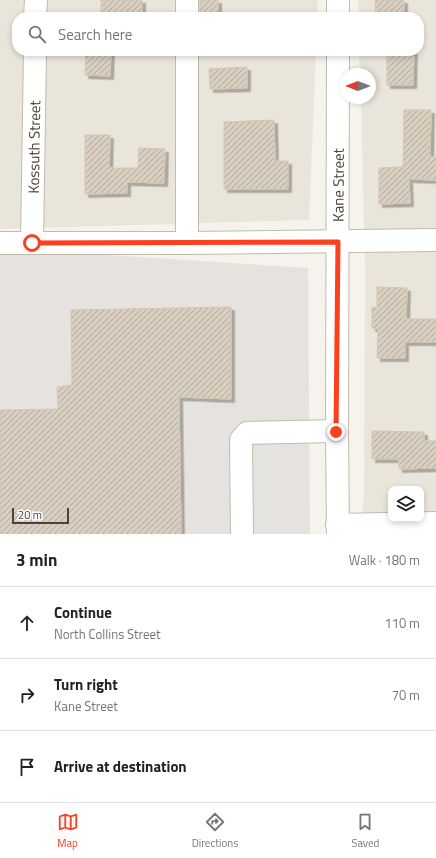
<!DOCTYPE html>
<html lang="en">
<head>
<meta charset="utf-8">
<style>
  body { margin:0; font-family:"Titillium Web",sans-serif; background:#f6f6f6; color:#222 }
  .controls { position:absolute; right:12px; bottom:12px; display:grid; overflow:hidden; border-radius:8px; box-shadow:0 2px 6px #0003 }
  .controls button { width:36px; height:36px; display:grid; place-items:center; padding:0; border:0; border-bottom:1px solid #e0e0e0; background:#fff; color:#222; font:20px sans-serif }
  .compass { position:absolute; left:340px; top:68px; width:36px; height:36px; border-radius:50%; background:#fff; box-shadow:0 2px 6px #0003; rotate:270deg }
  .scale { position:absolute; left:12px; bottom:10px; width:57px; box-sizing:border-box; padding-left:4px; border:2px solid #4b4439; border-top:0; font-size:11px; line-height:14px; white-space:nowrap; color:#4b4439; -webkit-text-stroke:3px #fff; paint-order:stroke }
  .stop { position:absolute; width:12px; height:12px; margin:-9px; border:3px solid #fc3f1d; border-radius:50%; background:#fff }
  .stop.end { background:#fc3f1d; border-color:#fff; box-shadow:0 1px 4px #0008 }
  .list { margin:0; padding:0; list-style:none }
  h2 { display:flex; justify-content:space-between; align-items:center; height:52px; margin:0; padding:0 16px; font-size:17px }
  h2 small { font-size:13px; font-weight:400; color:#767676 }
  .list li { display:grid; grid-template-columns:26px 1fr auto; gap:12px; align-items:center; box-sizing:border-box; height:72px; padding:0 16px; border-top:1px solid #e0e0e0 }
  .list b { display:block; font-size:15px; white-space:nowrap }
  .list p { margin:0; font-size:13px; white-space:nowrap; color:#767676 }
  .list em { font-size:13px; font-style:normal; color:#767676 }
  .icon { flex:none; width:22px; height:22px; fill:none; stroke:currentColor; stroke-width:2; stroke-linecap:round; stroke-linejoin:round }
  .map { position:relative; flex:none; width:436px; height:534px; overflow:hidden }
  .search { position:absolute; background:#fff; box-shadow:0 2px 6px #0003; left:12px; right:12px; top:12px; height:44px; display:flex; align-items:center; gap:10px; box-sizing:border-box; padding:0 14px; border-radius:16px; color:#767676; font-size:15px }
  .sheet { height:268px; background:#fff }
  nav { display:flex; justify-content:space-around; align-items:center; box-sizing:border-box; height:56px; border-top:1px solid #e0e0e0; background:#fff; font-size:11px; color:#767676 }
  nav a { display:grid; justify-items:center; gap:2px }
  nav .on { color:#fc3f1d }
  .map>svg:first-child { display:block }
</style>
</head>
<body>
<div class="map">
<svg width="436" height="534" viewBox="0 0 436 534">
  <defs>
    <pattern id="building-hatch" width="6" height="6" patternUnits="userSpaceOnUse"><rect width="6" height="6" fill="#d8cfc1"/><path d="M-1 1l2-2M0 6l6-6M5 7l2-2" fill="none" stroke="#b1aa9e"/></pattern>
    <filter id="shadow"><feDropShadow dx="3.5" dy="3.5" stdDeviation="0" flood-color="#0004"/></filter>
  </defs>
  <rect width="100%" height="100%" fill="#f6f3ec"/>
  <g fill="#eae5da" fill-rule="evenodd">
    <polygon points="0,0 318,0 317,17 17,17 17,51 316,51 309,220 0,229"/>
    <path d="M358 0H436V534H359L364 496 365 270 361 98H370V74H360L359 51H419V17H359ZM391 489H421V519H391Z"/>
  </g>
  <polygon fill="#e6e2dd" points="0,248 308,268 310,534 0,534"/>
  <polygon fill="#e5e3e0" points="215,422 271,423 272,534 215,534"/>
  <g fill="url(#building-hatch)" stroke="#d3c7b4" filter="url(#shadow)">
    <rect x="101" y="0" width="41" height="17"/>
    <polygon points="200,0 218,0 218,14 200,15"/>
    <polygon points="375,0 404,0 404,17 376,17"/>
    <polygon points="86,51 111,51 110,76 85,75"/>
    <polygon points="387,51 414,51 413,85 387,85"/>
    <polygon points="247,67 247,88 210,89 209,69"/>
    <polygon points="404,110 431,110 430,157 436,157 436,180 409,179 410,203 379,204 379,168 403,167"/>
    <polygon points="274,120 275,161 288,161 288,189 224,189 224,122"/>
    <polygon points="85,135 110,135 109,168 138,168 139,148 165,149 164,183 127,182 127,193 85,194"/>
    <polygon points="377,287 407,288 406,319 436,319 436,342 405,342 405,358 377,358 378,329 372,328 372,307 377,308"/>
    <polygon points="231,307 231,399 179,397 181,534 0,534 0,410 58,409 57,387 72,385 71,310"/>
    <polygon points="372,431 424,432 424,441 436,441 436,468 399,469 399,459 372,459"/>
  </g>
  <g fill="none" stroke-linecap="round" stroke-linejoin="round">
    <g stroke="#c2bbae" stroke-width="24">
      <g id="minor">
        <polyline points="187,0 187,17"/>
        <polyline points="338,0 338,17"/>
        <polyline points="35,17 36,0"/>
        <polyline points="187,51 187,243"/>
        <polyline points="0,243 187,243 436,240"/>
        <path id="s1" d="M32 243 35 51"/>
        <polyline points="337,525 436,523"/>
        <polyline points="242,534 241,440 247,433 337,431"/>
        <path id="s2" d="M338 534 337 431 338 51"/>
      </g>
    </g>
    <use href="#minor" stroke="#fff" stroke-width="22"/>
  </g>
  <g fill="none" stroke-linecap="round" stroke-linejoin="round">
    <polyline stroke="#fc3f1d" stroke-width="5" points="32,243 338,242 336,432"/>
  </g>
  <g text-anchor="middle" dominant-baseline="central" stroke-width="4" stroke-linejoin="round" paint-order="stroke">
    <g font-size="15" fill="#4b4439" stroke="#fff">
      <text stroke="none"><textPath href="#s1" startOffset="96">Kossuth Street</textPath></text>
      <text stroke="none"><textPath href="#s2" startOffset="349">Kane Street</textPath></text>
    </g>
  </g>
</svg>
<div class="controls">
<button><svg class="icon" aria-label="layers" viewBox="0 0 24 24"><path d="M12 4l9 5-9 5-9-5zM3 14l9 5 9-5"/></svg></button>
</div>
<svg class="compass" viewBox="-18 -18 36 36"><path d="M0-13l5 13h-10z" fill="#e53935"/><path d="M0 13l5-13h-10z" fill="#767676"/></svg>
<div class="scale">20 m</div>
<div class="stop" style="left:32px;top:243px"></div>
<div class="stop end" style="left:336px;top:432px"></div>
<div class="search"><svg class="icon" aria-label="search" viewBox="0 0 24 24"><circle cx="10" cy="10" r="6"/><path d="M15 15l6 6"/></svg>Search here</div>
</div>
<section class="sheet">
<h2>3 min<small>Walk · 180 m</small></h2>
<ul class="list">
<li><svg class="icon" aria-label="ahead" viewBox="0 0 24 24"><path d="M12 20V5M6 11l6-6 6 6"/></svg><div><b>Continue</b><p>North Collins Street</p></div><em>110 m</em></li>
<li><svg class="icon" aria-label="right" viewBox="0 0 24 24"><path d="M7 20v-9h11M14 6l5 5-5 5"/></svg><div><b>Turn right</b><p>Kane Street</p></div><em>70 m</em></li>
<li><svg class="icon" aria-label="arrive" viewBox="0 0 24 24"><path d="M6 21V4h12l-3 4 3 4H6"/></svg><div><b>Arrive at destination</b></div></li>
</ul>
</section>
<nav>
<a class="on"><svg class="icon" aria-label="map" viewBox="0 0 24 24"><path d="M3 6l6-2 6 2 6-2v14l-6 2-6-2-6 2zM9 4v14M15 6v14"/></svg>Map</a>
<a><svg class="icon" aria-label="directions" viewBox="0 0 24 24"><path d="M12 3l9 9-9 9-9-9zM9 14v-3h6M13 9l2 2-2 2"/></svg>Directions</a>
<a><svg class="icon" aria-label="saved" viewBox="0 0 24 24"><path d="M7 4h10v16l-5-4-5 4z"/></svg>Saved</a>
</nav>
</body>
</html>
